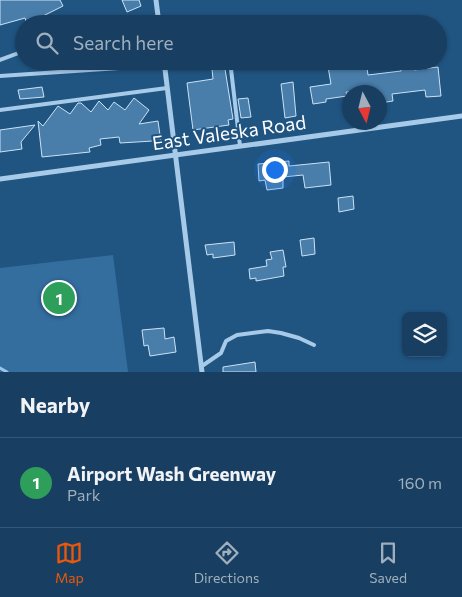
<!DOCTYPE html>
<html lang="en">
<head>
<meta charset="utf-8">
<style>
  body { margin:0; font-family:Commissioner,sans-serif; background:#254a6a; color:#f1f3f6 }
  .controls { position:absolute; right:15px; bottom:15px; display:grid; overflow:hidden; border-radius:8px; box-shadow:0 1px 4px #0004 }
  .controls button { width:45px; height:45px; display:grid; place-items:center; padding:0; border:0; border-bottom:1px solid #365876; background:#183f61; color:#f1f3f6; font:25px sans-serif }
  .compass { position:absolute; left:342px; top:85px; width:45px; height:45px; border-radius:50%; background:#183f61; box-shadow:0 1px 4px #0004; rotate:173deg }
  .you { position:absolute; left:274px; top:169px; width:18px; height:18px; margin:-12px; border:4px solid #fff; border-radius:50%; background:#1a73e8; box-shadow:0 0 0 8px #1a73e833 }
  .badge { display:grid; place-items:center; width:32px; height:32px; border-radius:50%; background:#ea580c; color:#fff; font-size:16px; font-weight:700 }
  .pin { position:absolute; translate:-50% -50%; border:2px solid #fff; box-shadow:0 1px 5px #0006 }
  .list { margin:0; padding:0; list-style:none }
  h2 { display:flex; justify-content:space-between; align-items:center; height:65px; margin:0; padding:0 20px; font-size:21px }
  h2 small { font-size:16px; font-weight:400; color:#9fafbd }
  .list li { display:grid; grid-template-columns:32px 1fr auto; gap:15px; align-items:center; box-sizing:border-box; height:90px; padding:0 20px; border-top:1px solid #365876 }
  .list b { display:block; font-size:19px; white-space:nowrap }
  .list p { margin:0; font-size:16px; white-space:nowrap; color:#9fafbd }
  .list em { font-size:16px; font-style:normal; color:#9fafbd }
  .icon { flex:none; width:28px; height:28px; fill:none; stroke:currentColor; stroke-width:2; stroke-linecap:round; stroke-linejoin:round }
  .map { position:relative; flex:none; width:462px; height:372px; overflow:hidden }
  .search { position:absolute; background:#183f61; box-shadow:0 1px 4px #0004; left:15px; right:15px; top:15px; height:55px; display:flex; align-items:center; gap:12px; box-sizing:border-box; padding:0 18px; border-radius:28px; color:#9fafbd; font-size:19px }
  .sheet { height:155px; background:#183f61 }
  nav { display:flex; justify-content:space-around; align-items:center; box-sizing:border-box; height:70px; border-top:1px solid #365876; background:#183f61; font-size:14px; color:#9fafbd }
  nav a { display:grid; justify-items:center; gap:2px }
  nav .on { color:#ea580c }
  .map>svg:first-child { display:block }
</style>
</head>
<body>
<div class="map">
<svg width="462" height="372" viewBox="0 0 462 372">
  <rect width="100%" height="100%" fill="#205481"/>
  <polygon fill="#346e9f" points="113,255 128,372 0,372 0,268"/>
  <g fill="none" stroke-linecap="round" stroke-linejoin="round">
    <polyline stroke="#9ac6e9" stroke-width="3" points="0,368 7,372"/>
  </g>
  <g fill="#497eaa" stroke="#cae2f6">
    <polygon points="0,0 60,0 63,6 27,24 25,18 0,25"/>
    <polygon points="122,0 139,0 141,6 127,12"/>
    <polygon points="327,61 366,61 368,75 401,71 401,68 414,67 414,70 438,67 441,96 426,97 425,90 392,94 393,101 380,103 380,92 346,92 347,96 326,99 326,102 313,104 310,87 331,84"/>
    <polygon points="212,69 225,69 233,119 228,120 229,125 193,130 187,83 213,79"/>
    <polygon points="293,82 296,116 285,118 281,84"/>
    <polygon points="42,87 44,97 20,99 18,90"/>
    <polygon points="134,98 149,110 139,124 158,121 161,142 153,143 153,141 120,143 119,137 100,139 101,145 89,148 90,152 42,157 38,121 43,126 58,106 70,114 78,103 81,103 91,112 99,101 108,110 114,102 125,110"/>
    <polygon points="248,98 251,117 241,118 238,99"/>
    <polygon points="35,125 21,142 22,149 0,152 0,130"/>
    <polygon points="289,161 289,166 329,162 331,185 305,188 303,175 283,177 283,188 267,190 265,180 259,181 258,164"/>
    <polygon points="353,196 354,209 339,212 338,198"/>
    <polygon points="314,238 315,254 302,256 300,240"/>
    <polygon points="234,242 235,255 213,258 213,254 207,255 205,245"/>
    <polygon points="283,250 286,267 283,267 284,276 256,281 256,278 250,279 249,269 267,266 266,260 272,259 270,252"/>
    <polygon points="164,328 165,339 174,337 176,352 150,356 148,345 144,346 142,330"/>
    <polygon points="255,362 256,372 223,372 223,367"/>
  </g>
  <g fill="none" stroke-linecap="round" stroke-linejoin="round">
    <g stroke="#a6cae8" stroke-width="4">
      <polyline points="0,60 24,51"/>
      <polyline points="231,69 240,146"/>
      <polyline points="0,76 164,65"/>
      <polyline points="0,110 167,88"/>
      <polyline points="202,366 221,353 226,341 237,335 268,331 281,333 299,338 314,345"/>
    </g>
    <g stroke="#a6cae8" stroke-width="5">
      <polyline points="156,0 159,24"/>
      <polyline points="164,61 202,372"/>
      <polyline points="0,179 462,116"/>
    </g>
  </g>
  <g text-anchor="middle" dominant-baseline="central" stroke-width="4" stroke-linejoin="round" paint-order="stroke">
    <g font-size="19" fill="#fff" stroke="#205481">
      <text transform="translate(229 132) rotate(-8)">East Valeska Road</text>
    </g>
  </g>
</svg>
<div class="controls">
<button><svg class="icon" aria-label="layers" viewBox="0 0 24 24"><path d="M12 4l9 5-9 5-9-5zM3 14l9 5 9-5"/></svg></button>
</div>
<svg class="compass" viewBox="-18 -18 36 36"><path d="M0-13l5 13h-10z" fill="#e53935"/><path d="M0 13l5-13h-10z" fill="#9fafbd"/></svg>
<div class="you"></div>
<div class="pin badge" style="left:59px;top:298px;background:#2e9e5b">1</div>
<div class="search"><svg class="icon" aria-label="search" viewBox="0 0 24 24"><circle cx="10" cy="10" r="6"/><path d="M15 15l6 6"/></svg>Search here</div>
</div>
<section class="sheet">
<h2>Nearby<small></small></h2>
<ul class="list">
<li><span class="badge" style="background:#2e9e5b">1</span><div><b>Airport Wash Greenway</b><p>Park</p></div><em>160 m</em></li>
</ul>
</section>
<nav>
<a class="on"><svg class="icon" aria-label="map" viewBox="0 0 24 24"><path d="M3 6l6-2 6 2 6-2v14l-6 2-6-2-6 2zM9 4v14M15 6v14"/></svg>Map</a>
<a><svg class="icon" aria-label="directions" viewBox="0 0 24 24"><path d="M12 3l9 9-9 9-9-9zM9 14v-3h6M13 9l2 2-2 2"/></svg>Directions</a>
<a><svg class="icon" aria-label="saved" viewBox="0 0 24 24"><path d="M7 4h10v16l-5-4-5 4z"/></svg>Saved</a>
</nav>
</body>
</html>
